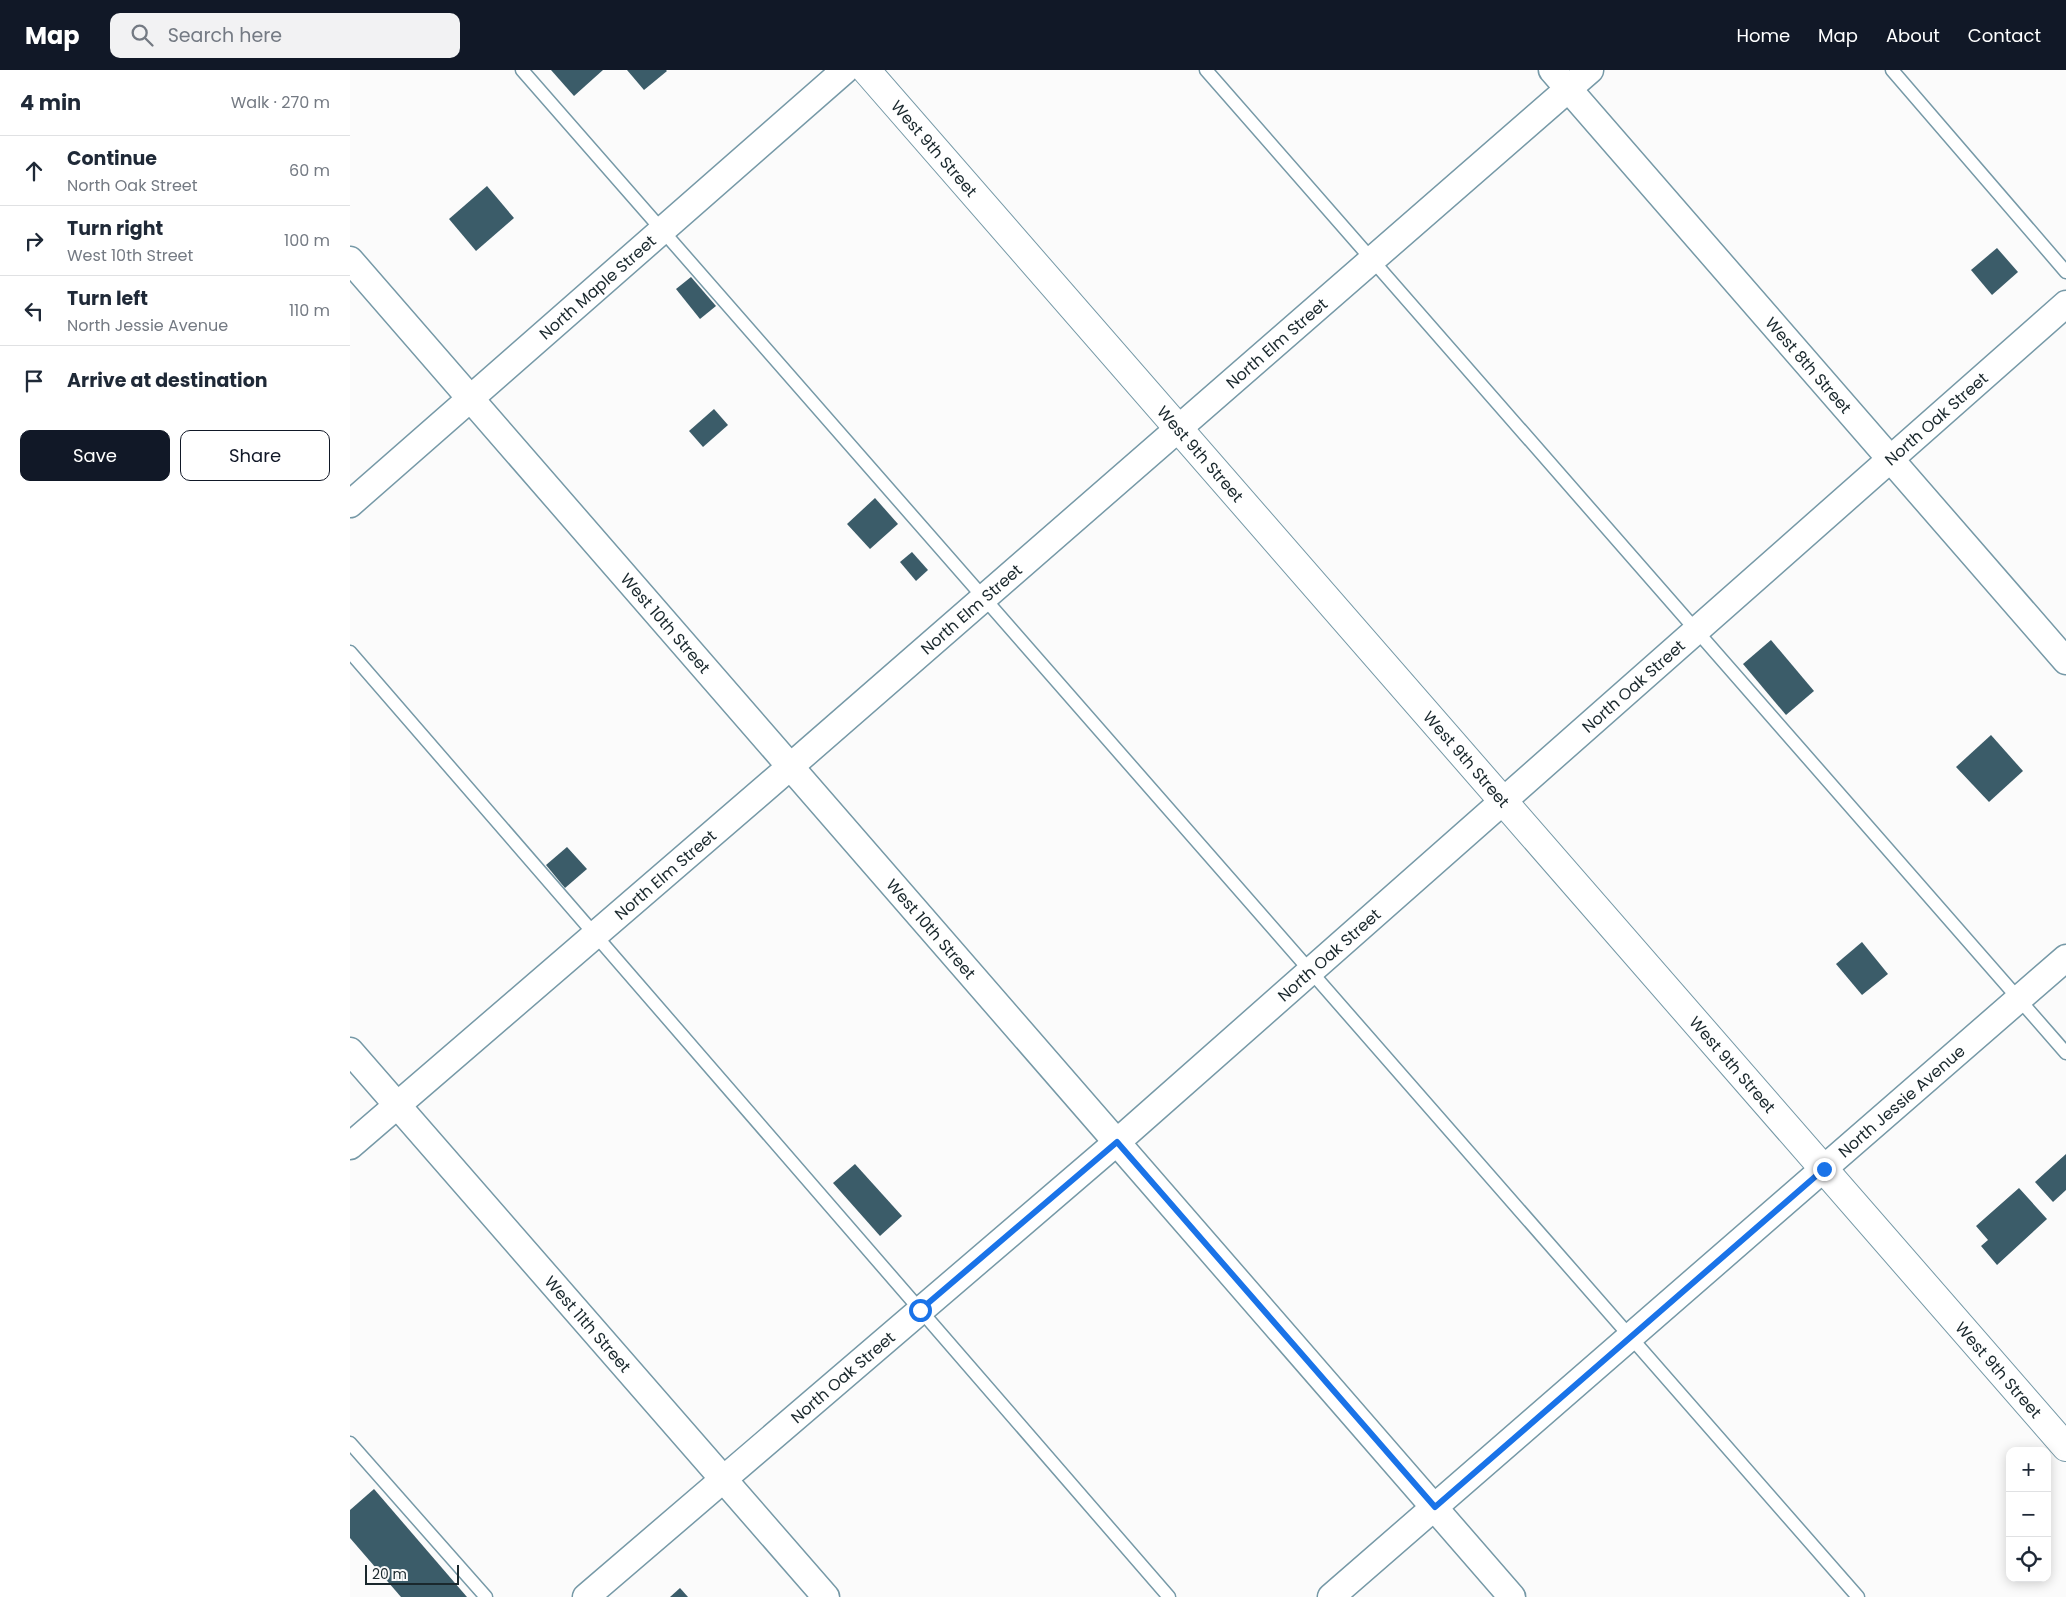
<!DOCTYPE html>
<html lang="en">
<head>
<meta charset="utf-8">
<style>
  body { margin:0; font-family:Poppins,sans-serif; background:#f2f2f3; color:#1f2937 }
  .controls { position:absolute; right:15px; bottom:15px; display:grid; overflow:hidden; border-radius:10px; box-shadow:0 2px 12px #0003 }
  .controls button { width:45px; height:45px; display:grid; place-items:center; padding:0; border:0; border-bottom:1px solid #e0e1e3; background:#fff; color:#1f2937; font:25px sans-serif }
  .scale { position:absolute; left:15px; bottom:12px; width:94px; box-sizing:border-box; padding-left:5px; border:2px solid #1a282d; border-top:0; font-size:14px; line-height:18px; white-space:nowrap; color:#1a282d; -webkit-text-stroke:4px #fbfbfb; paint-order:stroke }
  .stop { position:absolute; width:15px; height:15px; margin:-11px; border:4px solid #1a73e8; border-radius:50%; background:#fff }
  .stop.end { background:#1a73e8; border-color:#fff; box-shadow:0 1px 5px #0008 }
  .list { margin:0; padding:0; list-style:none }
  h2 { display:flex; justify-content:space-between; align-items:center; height:65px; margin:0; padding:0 20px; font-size:21px }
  h2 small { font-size:16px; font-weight:400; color:#747a83 }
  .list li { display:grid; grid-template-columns:32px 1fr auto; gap:15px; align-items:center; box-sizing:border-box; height:70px; padding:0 20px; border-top:1px solid #e0e1e3 }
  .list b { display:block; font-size:19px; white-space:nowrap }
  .list p { margin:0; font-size:16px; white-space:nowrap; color:#747a83 }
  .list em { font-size:16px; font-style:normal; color:#747a83 }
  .actions { display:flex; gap:10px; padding:15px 20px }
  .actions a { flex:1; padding:11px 0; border:1px solid #111827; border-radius:10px; text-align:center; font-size:18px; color:#111827 }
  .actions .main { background:#111827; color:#fff }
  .icon { flex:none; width:28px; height:28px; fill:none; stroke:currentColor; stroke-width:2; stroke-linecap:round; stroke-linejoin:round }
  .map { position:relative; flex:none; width:1716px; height:1527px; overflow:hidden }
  header { display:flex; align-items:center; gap:30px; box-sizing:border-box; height:70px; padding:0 25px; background:#111827; color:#fff }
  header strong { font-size:24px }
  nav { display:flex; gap:28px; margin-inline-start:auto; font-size:18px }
  .search { width:350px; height:45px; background:#f2f2f3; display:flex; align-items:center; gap:12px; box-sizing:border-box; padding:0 18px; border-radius:10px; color:#747a83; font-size:19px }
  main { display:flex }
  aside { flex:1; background:#fff }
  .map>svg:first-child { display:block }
</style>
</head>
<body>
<header>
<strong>Map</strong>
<div class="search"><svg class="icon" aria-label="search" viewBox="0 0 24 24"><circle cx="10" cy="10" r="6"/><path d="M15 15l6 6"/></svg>Search here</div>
<nav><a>Home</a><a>Map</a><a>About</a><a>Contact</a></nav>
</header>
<main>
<aside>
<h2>4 min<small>Walk · 270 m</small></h2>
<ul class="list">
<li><svg class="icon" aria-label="ahead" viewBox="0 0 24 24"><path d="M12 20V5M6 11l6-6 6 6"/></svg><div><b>Continue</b><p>North Oak Street</p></div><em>60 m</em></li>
<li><svg class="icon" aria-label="right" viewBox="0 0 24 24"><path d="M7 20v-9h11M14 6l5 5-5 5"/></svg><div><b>Turn right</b><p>West 10th Street</p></div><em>100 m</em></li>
<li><svg class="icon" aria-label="left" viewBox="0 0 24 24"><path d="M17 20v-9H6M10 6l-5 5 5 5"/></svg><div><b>Turn left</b><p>North Jessie Avenue</p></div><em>110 m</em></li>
<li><svg class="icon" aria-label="arrive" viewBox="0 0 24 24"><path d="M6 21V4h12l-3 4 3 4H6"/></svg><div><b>Arrive at destination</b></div></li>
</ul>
<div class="actions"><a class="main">Save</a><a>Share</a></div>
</aside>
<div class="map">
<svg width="1716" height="1527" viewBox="0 0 1716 1527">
  <rect width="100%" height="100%" fill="#fbfbfb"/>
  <g fill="#3b5c69">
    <polygon points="201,0 253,0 224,26"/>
    <polygon points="277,0 316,0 317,1 294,20"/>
    <polygon points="137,116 164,148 126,181 99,149"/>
    <polygon points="1647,178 1668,202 1642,225 1621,200"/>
    <polygon points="341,207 366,236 350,249 326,219"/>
    <polygon points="364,339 378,355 353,377 339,361"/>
    <polygon points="525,428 548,454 520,479 497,454"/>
    <polygon points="562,482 578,500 566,511 550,492"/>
    <polygon points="1421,570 1464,621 1436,645 1393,594"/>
    <polygon points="1641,665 1673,701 1639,732 1606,697"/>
    <polygon points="217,777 237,799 215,818 196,795"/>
    <polygon points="1512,872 1538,904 1512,925 1486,894"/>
    <polygon points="1716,1084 1716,1120 1703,1132 1685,1112"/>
    <polygon points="505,1094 552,1146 530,1166 483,1113"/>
    <polygon points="1669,1118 1697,1149 1647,1195 1631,1176 1638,1170 1626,1156"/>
    <polygon points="24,1419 117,1527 51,1527 0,1468 0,1440"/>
    <polygon points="330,1518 338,1527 320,1527"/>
  </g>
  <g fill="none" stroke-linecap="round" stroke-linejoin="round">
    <g stroke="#7699a7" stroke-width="15">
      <g id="service">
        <polyline points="172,0 1508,1527"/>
        <polyline points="856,0 1716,983"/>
        <polyline points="1542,0 1716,202"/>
        <polyline points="0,582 819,1527"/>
        <polyline points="0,1373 136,1527"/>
      </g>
    </g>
    <g stroke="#7699a7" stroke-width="29">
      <g id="minor">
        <path id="s1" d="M1202 0 1716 591"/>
        <path id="s2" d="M0 190 1162 1527"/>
        <path id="s3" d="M0 434 495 0"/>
        <path id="s4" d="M0 981 476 1527"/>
        <path id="s5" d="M0 1076 441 696 1240 0"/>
        <path id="s6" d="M236 1527 767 1072 1716 234"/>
        <path id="s7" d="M981 1527 1716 888"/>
      </g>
    </g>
    <g stroke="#7699a7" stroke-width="30">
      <g id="tertiary">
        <path id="s8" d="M516 0 1716 1377"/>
      </g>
    </g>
    <use href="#service" stroke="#fff" stroke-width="12"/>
    <use href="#minor" stroke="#fff" stroke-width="26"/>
    <use href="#tertiary" stroke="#fff" stroke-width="28"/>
  </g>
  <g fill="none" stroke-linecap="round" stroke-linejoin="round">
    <polyline stroke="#1a73e8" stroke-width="6" points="570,1240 767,1072 1085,1437 1474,1099"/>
  </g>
  <g text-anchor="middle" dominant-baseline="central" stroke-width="5" stroke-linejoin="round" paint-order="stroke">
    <g font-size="16" fill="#1a282d" stroke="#fbfbfb">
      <text stroke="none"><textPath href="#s8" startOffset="104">West 9th Street</textPath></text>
      <text stroke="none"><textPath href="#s3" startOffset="329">North Maple Street</textPath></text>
      <text stroke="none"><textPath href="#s5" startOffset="1226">North Elm Street</textPath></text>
      <text stroke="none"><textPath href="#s1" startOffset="391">West 8th Street</textPath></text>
      <text stroke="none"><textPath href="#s6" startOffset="1792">North Oak Street</textPath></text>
      <text stroke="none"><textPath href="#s8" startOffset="509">West 9th Street</textPath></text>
      <text stroke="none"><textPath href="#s5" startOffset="821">North Elm Street</textPath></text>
      <text stroke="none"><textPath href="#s2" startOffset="481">West 10th Street</textPath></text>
      <text stroke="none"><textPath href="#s6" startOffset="1388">North Oak Street</textPath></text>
      <text stroke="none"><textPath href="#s8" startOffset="914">West 9th Street</textPath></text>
      <text stroke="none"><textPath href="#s5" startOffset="416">North Elm Street</textPath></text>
      <text stroke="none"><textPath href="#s2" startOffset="886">West 10th Street</textPath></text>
      <text stroke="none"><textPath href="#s6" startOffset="982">North Oak Street</textPath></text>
      <text stroke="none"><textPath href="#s8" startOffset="1319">West 9th Street</textPath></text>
      <text stroke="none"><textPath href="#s7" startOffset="756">North Jessie Avenue</textPath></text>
      <text stroke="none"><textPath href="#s4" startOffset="362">West 11th Street</textPath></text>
      <text stroke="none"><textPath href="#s8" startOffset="1724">West 9th Street</textPath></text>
      <text stroke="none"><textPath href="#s6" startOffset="338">North Oak Street</textPath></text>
    </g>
  </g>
</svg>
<div class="controls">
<button>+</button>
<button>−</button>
<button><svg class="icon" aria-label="locate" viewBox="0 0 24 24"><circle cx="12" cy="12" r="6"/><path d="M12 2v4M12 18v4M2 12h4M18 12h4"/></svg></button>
</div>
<div class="scale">20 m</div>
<div class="stop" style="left:570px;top:1240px"></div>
<div class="stop end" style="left:1474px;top:1099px"></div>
</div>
</main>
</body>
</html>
